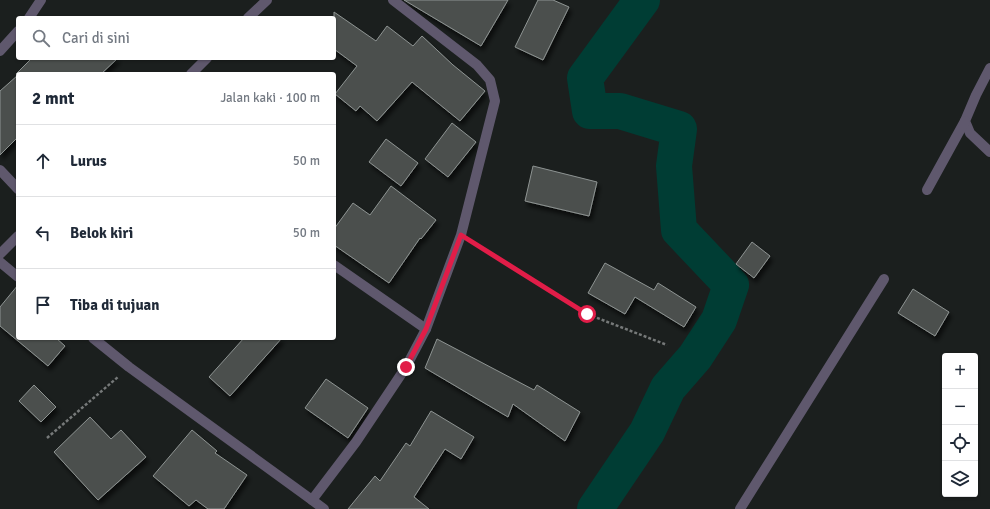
<!DOCTYPE html>
<html lang="id">
<head>
<meta charset="utf-8">
<style>
  body { margin:0; font-family:Signika,sans-serif; background:#f2f2f3; color:#1f2937 }
  .controls { position:absolute; right:12px; bottom:12px; display:grid; overflow:hidden; border-radius:4px; box-shadow:0 1px 3px #0004 }
  .controls button { width:36px; height:36px; display:grid; place-items:center; padding:0; border:0; border-bottom:1px solid #e0e1e3; background:#fff; color:#1f2937; font:20px sans-serif }
  .stop { position:absolute; width:12px; height:12px; margin:-9px; border:3px solid #e11d48; border-radius:50%; background:#fff }
  .stop.end { background:#e11d48; border-color:#fff; box-shadow:0 1px 4px #0008 }
  .list { margin:0; padding:0; list-style:none }
  h2 { display:flex; justify-content:space-between; align-items:center; height:52px; margin:0; padding:0 16px; font-size:17px }
  h2 small { font-size:13px; font-weight:400; color:#747a83 }
  .list li { display:grid; grid-template-columns:26px 1fr auto; gap:12px; align-items:center; box-sizing:border-box; height:72px; padding:0 16px; border-top:1px solid #e0e1e3 }
  .list b { display:block; font-size:15px; white-space:nowrap }
  .list em { font-size:13px; font-style:normal; color:#747a83 }
  .icon { flex:none; width:22px; height:22px; fill:none; stroke:currentColor; stroke-width:2; stroke-linecap:round; stroke-linejoin:round }
  .map { position:relative; flex:none; width:990px; height:509px; overflow:hidden }
  .search { position:absolute; background:#fff; box-shadow:0 1px 3px #0004; left:16px; top:16px; width:320px; height:44px; display:flex; align-items:center; gap:10px; box-sizing:border-box; padding:0 14px; border-radius:4px; color:#747a83; font-size:15px }
  .panel { position:absolute; background:#fff; box-shadow:0 1px 3px #0004; left:16px; top:72px; width:320px; height:268px; border-radius:4px }
  .map>svg:first-child { display:block }
</style>
</head>
<body>
<div class="map">
<svg width="990" height="509" viewBox="0 0 990 509">
  <defs>
    <filter id="shadow"><feDropShadow dx="2.5" dy="4.5" stdDeviation="2" flood-color="#0009"/></filter>
  </defs>
  <rect width="100%" height="100%" fill="#1b1f1e"/>
  <g fill="none" stroke-linecap="round" stroke-linejoin="round">
    <polyline stroke="#003d34" stroke-width="36" points="595,509 647,432 668,388 695,357 719,320 731,285 679,230 674,166 679,129 620,111 590,111 585,78 642,0"/>
  </g>
  <g fill="#4b4f4e" stroke="#8e9492" filter="url(#shadow)">
    <polygon points="404,0 508,0 481,46"/>
    <polygon points="538,0 553,0 569,7 543,60 515,47"/>
    <polygon points="334,12 376,41 387,26 413,46 422,36 453,65 485,91 460,121 412,82 377,121 360,106 356,111 335,94 357,66 334,49"/>
    <polygon points="32,58 118,58 101,74 16,74"/>
    <polygon points="18,75 18,137 0,155 0,91"/>
    <polygon points="452,123 476,142 448,177 425,159"/>
    <polygon points="386,139 418,163 401,186 369,162"/>
    <polygon points="533,166 597,182 589,216 525,201"/>
    <polygon points="391,186 436,220 421,239 420,238 389,283 334,245 334,229 353,203 370,215"/>
    <polygon points="752,242 770,256 754,278 736,264"/>
    <polygon points="605,263 654,290 658,283 696,307 684,327 635,297 625,314 588,293"/>
    <polygon points="18,285 18,338 56,338 65,346 48,366 0,326 0,307"/>
    <polygon points="913,289 949,312 935,336 898,313"/>
    <polygon points="244,338 282,338 230,396 209,377"/>
    <polygon points="437,339 534,390 537,385 580,412 565,441 513,404 508,417 425,368"/>
    <polygon points="326,379 368,408 348,438 305,408"/>
    <polygon points="34,385 56,407 41,422 19,401"/>
    <polygon points="431,411 474,437 461,459 445,449 414,497 429,509 348,509 375,476 380,481 406,443 410,446"/>
    <polygon points="90,417 111,439 121,430 146,457 98,500 54,452"/>
    <polygon points="192,430 217,451 215,453 247,475 224,509 208,509 196,500 189,506 153,476"/>
  </g>
  <g fill="none" stroke-linecap="round" stroke-linejoin="round">
    <g stroke="#767979" stroke-width="2.5" stroke-dasharray="3 2" stroke-linecap="butt">
      <polyline points="473,243 587,314 667,345"/>
      <polyline points="47,438 118,377"/>
    </g>
    <g stroke="#5f586d" stroke-width="10">
      <polyline points="29,18 41,0"/>
      <polyline points="248,18 267,0"/>
      <polyline points="0,51 18,31"/>
      <polyline points="990,68 976,95 965,121 970,133 990,152"/>
      <polyline points="191,74 207,58"/>
      <polyline points="0,170 18,189"/>
      <polyline points="927,190 965,121"/>
      <polyline points="0,254 18,236"/>
      <polyline points="0,262 18,277"/>
      <polyline points="334,265 426,329"/>
      <polyline points="93,338 129,367 312,500"/>
      <polyline points="324,509 312,500 356,442 406,367 426,329 461,235 495,101 490,80 477,65 393,0"/>
      <polyline points="740,509 884,279"/>
    </g>
  </g>
  <g fill="none" stroke-linecap="round" stroke-linejoin="round">
    <polyline stroke="#e11d48" stroke-width="5" points="406,367 426,329 461,235 587,314"/>
  </g>
</svg>
<div class="controls">
<button>+</button>
<button>−</button>
<button><svg class="icon" aria-label="locate" viewBox="0 0 24 24"><circle cx="12" cy="12" r="6"/><path d="M12 2v4M12 18v4M2 12h4M18 12h4"/></svg></button>
<button><svg class="icon" aria-label="layers" viewBox="0 0 24 24"><path d="M12 4l9 5-9 5-9-5zM3 14l9 5 9-5"/></svg></button>
</div>
<div class="stop" style="left:587px;top:314px"></div>
<div class="stop end" style="left:406px;top:367px"></div>
<div class="search"><svg class="icon" aria-label="search" viewBox="0 0 24 24"><circle cx="10" cy="10" r="6"/><path d="M15 15l6 6"/></svg>Cari di sini</div>
<section class="panel">
<h2>2 mnt<small>Jalan kaki · 100 m</small></h2>
<ul class="list">
<li><svg class="icon" aria-label="ahead" viewBox="0 0 24 24"><path d="M12 20V5M6 11l6-6 6 6"/></svg><div><b>Lurus</b></div><em>50 m</em></li>
<li><svg class="icon" aria-label="left" viewBox="0 0 24 24"><path d="M17 20v-9H6M10 6l-5 5 5 5"/></svg><div><b>Belok kiri</b></div><em>50 m</em></li>
<li><svg class="icon" aria-label="arrive" viewBox="0 0 24 24"><path d="M6 21V4h12l-3 4 3 4H6"/></svg><div><b>Tiba di tujuan</b></div></li>
</ul>
</section>
</div>
</body>
</html>
